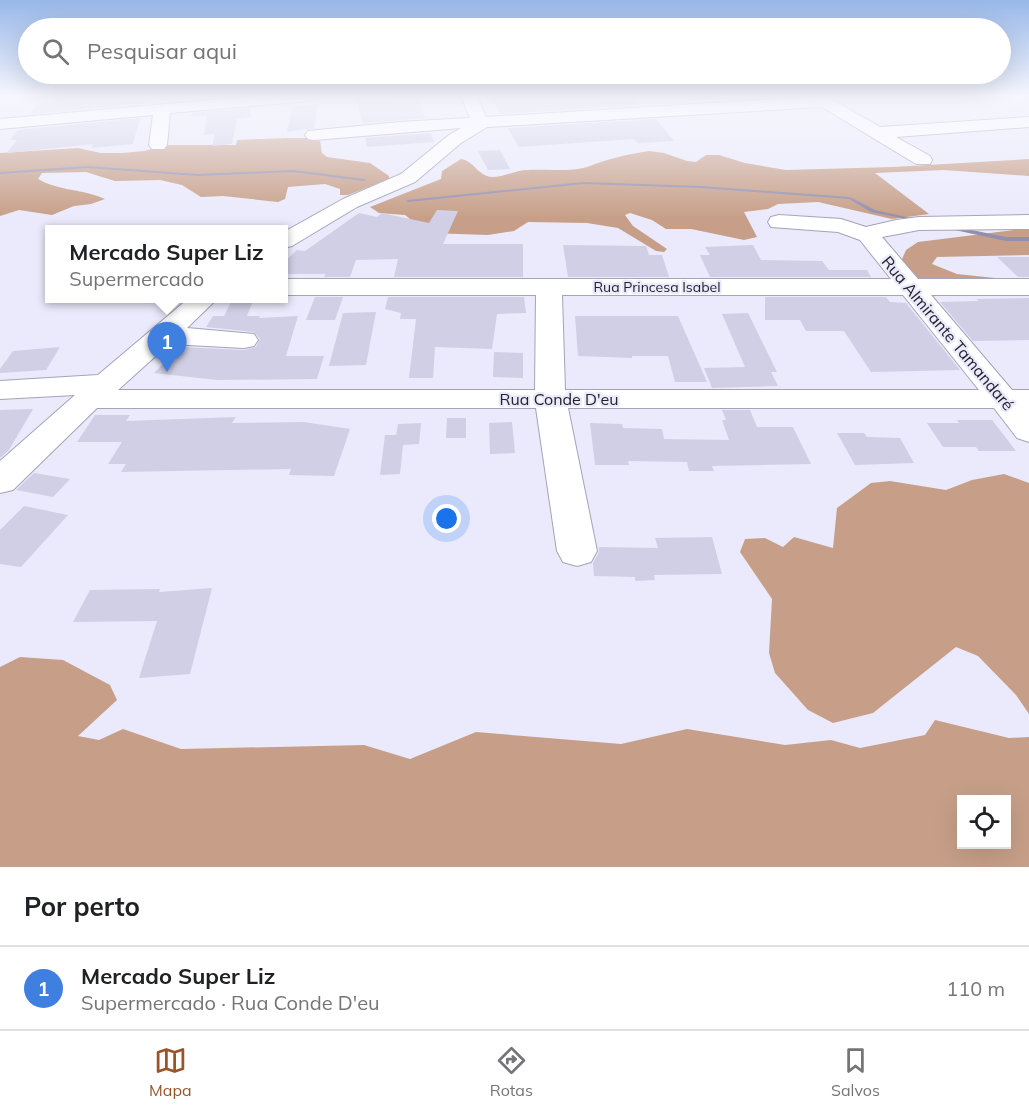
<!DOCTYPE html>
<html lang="pt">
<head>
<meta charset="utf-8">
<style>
  body { margin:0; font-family:Mulish,sans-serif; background:#f2f2f2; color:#202124 }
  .controls { position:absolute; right:18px; bottom:18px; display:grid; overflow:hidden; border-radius:0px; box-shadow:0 6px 24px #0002 }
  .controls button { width:54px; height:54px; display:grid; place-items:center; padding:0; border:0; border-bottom:2px solid #e0e0e0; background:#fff; color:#202124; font:30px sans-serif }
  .you { position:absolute; left:447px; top:519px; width:21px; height:21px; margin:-15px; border:4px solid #fff; border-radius:50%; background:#1a73e8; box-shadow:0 0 0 9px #1a73e833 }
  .badge { display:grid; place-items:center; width:39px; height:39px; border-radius:50%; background:#995428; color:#fff; font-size:20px; font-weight:700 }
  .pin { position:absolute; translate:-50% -50px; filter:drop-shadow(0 2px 3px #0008) }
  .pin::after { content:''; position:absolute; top:32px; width:21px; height:18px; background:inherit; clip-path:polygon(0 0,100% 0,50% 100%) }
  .popup { position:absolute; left:45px; top:225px; width:243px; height:78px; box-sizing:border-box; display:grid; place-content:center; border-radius:0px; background:#fff; filter:drop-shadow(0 2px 4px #0005); font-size:20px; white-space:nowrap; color:#757577 }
  .popup b { font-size:22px; color:#202124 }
  .popup::after { content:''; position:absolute; left:50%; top:100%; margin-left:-12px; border:12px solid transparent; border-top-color:#fff }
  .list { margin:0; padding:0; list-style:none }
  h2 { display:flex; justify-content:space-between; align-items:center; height:78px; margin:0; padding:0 24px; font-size:26px }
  h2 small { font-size:20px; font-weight:400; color:#757577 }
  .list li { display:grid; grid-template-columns:39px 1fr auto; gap:18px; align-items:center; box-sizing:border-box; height:84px; padding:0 24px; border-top:2px solid #e0e0e0 }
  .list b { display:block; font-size:22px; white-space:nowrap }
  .list p { margin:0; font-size:20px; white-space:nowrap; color:#757577 }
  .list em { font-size:20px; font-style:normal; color:#757577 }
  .icon { flex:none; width:33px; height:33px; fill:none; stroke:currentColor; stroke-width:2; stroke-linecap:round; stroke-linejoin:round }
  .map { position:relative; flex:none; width:1029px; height:867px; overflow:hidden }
  .search { position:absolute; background:#fff; box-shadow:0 6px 24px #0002; left:18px; right:18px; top:18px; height:66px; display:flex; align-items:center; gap:15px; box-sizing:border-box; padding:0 21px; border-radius:33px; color:#757577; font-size:22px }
  .sheet { height:162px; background:#fff }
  nav { display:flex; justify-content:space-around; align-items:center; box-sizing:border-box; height:84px; border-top:2px solid #e0e0e0; background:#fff; font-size:16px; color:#757577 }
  nav a { display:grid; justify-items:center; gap:3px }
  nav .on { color:#995428 }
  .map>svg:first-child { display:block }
</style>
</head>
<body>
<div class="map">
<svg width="1029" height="867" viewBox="0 0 1029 867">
  <rect width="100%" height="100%" fill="#eaeafc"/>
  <g fill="#c79f88" fill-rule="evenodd">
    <path d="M288 138H312L320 141 322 153 327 157 370 163 389 176V179L348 195H340V189L325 184 288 187 285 199 278 202 223 196 201 197 182 185 160 180 115 181 86 172 42 173 38 179C59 191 83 189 105 199L91 204 74 206 52 215 19 210 0 216V153L78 148 101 153H122L144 151 166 145H236L237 140Z"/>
    <path d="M649 151 664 153 687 161 696 162 706 155H719L745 163 786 170 893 167 1029 159V176L944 170 875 173 929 214 892 219 818 202 778 204 768 209 744 212 757 237 744 240 691 229H666L652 220 630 213 625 215 633 226 667 249 664 252 656 251 618 228 587 223 528 222 514 231 488 235 428 233 405 215 379 213 370 207 441 179 442 171 461 159C474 161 478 176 492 177 504 177 516 170 528 170 544 169 572 172 587 167 607 159 628 154 649 151Z"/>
    <polygon points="1029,228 1029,255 937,257 932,264 957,274 1014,280 932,283 914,278 899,266 906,250 918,242"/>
    <polygon points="1004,474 1029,483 1029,714 1016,695 978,656 956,647 873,713 833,723 808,710 775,673 769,653 772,599 740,552 745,539 765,538 783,547 794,537 833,548 837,508 871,483 890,481 946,490 972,480"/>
    <path d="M20 657 63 660 110 685 117 700 78 736 99 740 123 729 181 749 364 745 410 759 476 732 621 744 687 729 785 745 831 740 860 748 925 735 935 720 1009 738 1029 737V867H0V667ZM962 800H1006V844H962Z"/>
  </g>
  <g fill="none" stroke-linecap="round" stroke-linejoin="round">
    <g fill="#928fae" fill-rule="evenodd">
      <polygon points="88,166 198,174 293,170 364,179 366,180 364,181 293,172 198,176 88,168 0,174 0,172"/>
      <polygon points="584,182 701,186 850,197 875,210 919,220 917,221 871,212 849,199 701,188 584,184 408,202 406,201 408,200"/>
      <polygon points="952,226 1006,237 1029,237 1029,241 1006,241 950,229 949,228"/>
    </g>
  </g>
  <g fill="#d0cfe5">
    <polygon points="56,96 125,96 124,99 146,97 144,104 30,114 38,103 54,102"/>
    <polygon points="417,96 425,118 362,123 357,99"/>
    <polygon points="491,96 602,96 606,100 633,98 641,105 500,114"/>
    <polygon points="318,104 314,128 287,132 292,107"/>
    <polygon points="249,108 252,117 237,119 232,144 212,146 215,134 204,135 207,116 192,117 191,113"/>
    <polygon points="140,118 133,144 91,148 93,144 7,153 17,140 10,140 18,130"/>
    <polygon points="656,119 674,141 638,143 634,139 518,147 508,128"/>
    <polygon points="431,133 434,142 367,147 365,138"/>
    <polygon points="500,150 510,169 488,170 478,151"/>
    <polygon points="437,210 458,211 443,244 523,244 523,277 394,277 398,259 356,260 350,277 324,277 326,274 284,274 284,262 297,250 305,251 359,213 377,217 382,213 429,223"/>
    <polygon points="563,245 646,246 649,255 662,255 669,277 568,277"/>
    <polygon points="753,245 761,260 822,261 829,270 867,270 871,277 710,277 700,255 710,255 705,247"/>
    <polygon points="997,257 1029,257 1029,277 1018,277"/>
    <polygon points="315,297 343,297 335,320 306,320"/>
    <polygon points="388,297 524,297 526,313 497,314 492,349 435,347 433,378 409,378 416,319 400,319 401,313 385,309"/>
    <polygon points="765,297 886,297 890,302 906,303 960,370 871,372 844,331 806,331 800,320 765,320"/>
    <polygon points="233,298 254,298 247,316 260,316 259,318 298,316 286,356 324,356 317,379 217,380 154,373 180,347 244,350 256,347 260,339 254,332 206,327 213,316 224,316"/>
    <polygon points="1029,298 1029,340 973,341 940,302 979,301 976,299"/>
    <polygon points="376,312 366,365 329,366 343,313"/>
    <polygon points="748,313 777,372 771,372 778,386 712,388 704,368 745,367 722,314"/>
    <polygon points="575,316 678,316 707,382 675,382 668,356 632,356 632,358 578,356"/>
    <polygon points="60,347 46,370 0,373 0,369 13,351"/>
    <polygon points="494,352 523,353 523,378 493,377"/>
    <polygon points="33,409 9,450 0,458 0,410"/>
    <polygon points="722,410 750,410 757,427 793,427 811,464 712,466 714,471 689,471 687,462 628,461 629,465 595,465 590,423 622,424 623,428 662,429 664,439 729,440 722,420 726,420"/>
    <polygon points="95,415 130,415 126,421 236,417 232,423 304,422 350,429 334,476 289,475 291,469 121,472 126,464 108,464 122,442 77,442"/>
    <polygon points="447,418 466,418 466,438 446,438"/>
    <polygon points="957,420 992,420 1016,451 979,451 976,447 943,447 927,423 959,423"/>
    <polygon points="512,422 515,453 490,454 489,423"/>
    <polygon points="421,423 419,444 403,445 400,474 380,475 385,435 396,435 398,424"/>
    <polygon points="837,433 864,433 867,437 900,438 914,463 855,465"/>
    <polygon points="34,473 70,479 53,497 16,490"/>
    <polygon points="24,506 68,515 21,567 0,564 0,530"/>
    <polygon points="712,537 722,574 654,575 655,580 635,581 635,577 594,576 593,563 599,552 599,547 658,548 655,538"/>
    <polygon points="212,588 190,674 139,678 157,621 73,622 90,590 160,589 159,592"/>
  </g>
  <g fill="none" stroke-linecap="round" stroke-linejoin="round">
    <g stroke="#a4a3b8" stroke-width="2">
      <g id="minor">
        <polygon points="255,96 317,96 309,101 170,113 167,145 164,149 152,149 149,145 153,115 0,129 0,119"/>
        <polygon points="461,96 477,96 486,117 826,96 880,127 1029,117 1029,127 896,137 930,156 932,160 930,164 916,164 822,107 487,127 461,143 415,182 357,207 292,246 284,248 284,232 343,199 401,174 449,135 461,128 314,140 308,139 305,135 308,131 399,122 470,118"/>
        <path d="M779 215 841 219 866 227 896 220 919 217 1029 215V229L919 230 882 237 918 279H1029V295H931L1012 390H1029V442L1017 438 994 408H568L597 551 591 562 577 566 563 562 557 551 536 408H97L13 490 0 493V461L75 395 0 399V381L98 375 189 298H218L187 328 254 334 258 340 254 346 244 348 169 344 118 390H535L536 295H284V279H891L860 240 838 232 771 227 768 222 771 217ZM562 295H903L979 390H565Z"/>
      </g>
    </g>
    <use href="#minor" fill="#fff" fill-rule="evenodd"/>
  </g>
  <linearGradient id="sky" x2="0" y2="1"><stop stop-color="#98b8e8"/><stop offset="0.44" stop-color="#f6f6fe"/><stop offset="1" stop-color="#f6f6fe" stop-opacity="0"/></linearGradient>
  <rect width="1029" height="218" fill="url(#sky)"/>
  <g text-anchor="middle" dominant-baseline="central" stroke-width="4.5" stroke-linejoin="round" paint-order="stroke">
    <g font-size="14" fill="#23222a" stroke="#eaeafc">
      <text x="657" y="287">Rua Princesa Isabel</text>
    </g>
    <g font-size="16" fill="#23222a" stroke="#eaeafc">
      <text transform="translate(948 333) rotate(50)">Rua Almirante Tamandaré</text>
      <text x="559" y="399">Rua Conde D'eu</text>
    </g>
  </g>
</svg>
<div class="controls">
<button><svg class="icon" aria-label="locate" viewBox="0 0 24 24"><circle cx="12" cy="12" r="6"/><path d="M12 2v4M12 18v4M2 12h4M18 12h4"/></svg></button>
</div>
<div class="you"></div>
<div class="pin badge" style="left:167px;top:372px;background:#3f7fe0">1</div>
<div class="popup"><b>Mercado Super Liz</b>Supermercado</div>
<div class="search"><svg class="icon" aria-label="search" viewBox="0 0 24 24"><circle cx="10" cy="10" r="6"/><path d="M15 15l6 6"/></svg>Pesquisar aqui</div>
</div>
<section class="sheet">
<h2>Por perto<small></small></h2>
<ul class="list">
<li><span class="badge" style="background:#3f7fe0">1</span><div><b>Mercado Super Liz</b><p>Supermercado · Rua Conde D'eu</p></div><em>110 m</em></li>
</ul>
</section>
<nav>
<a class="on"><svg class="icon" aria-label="map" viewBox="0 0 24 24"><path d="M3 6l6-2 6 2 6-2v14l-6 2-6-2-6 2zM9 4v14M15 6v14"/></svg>Mapa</a>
<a><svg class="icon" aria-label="directions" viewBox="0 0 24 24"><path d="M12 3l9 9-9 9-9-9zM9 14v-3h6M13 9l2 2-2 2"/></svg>Rotas</a>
<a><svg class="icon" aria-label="saved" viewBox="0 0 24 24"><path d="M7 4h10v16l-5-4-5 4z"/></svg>Salvos</a>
</nav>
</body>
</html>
